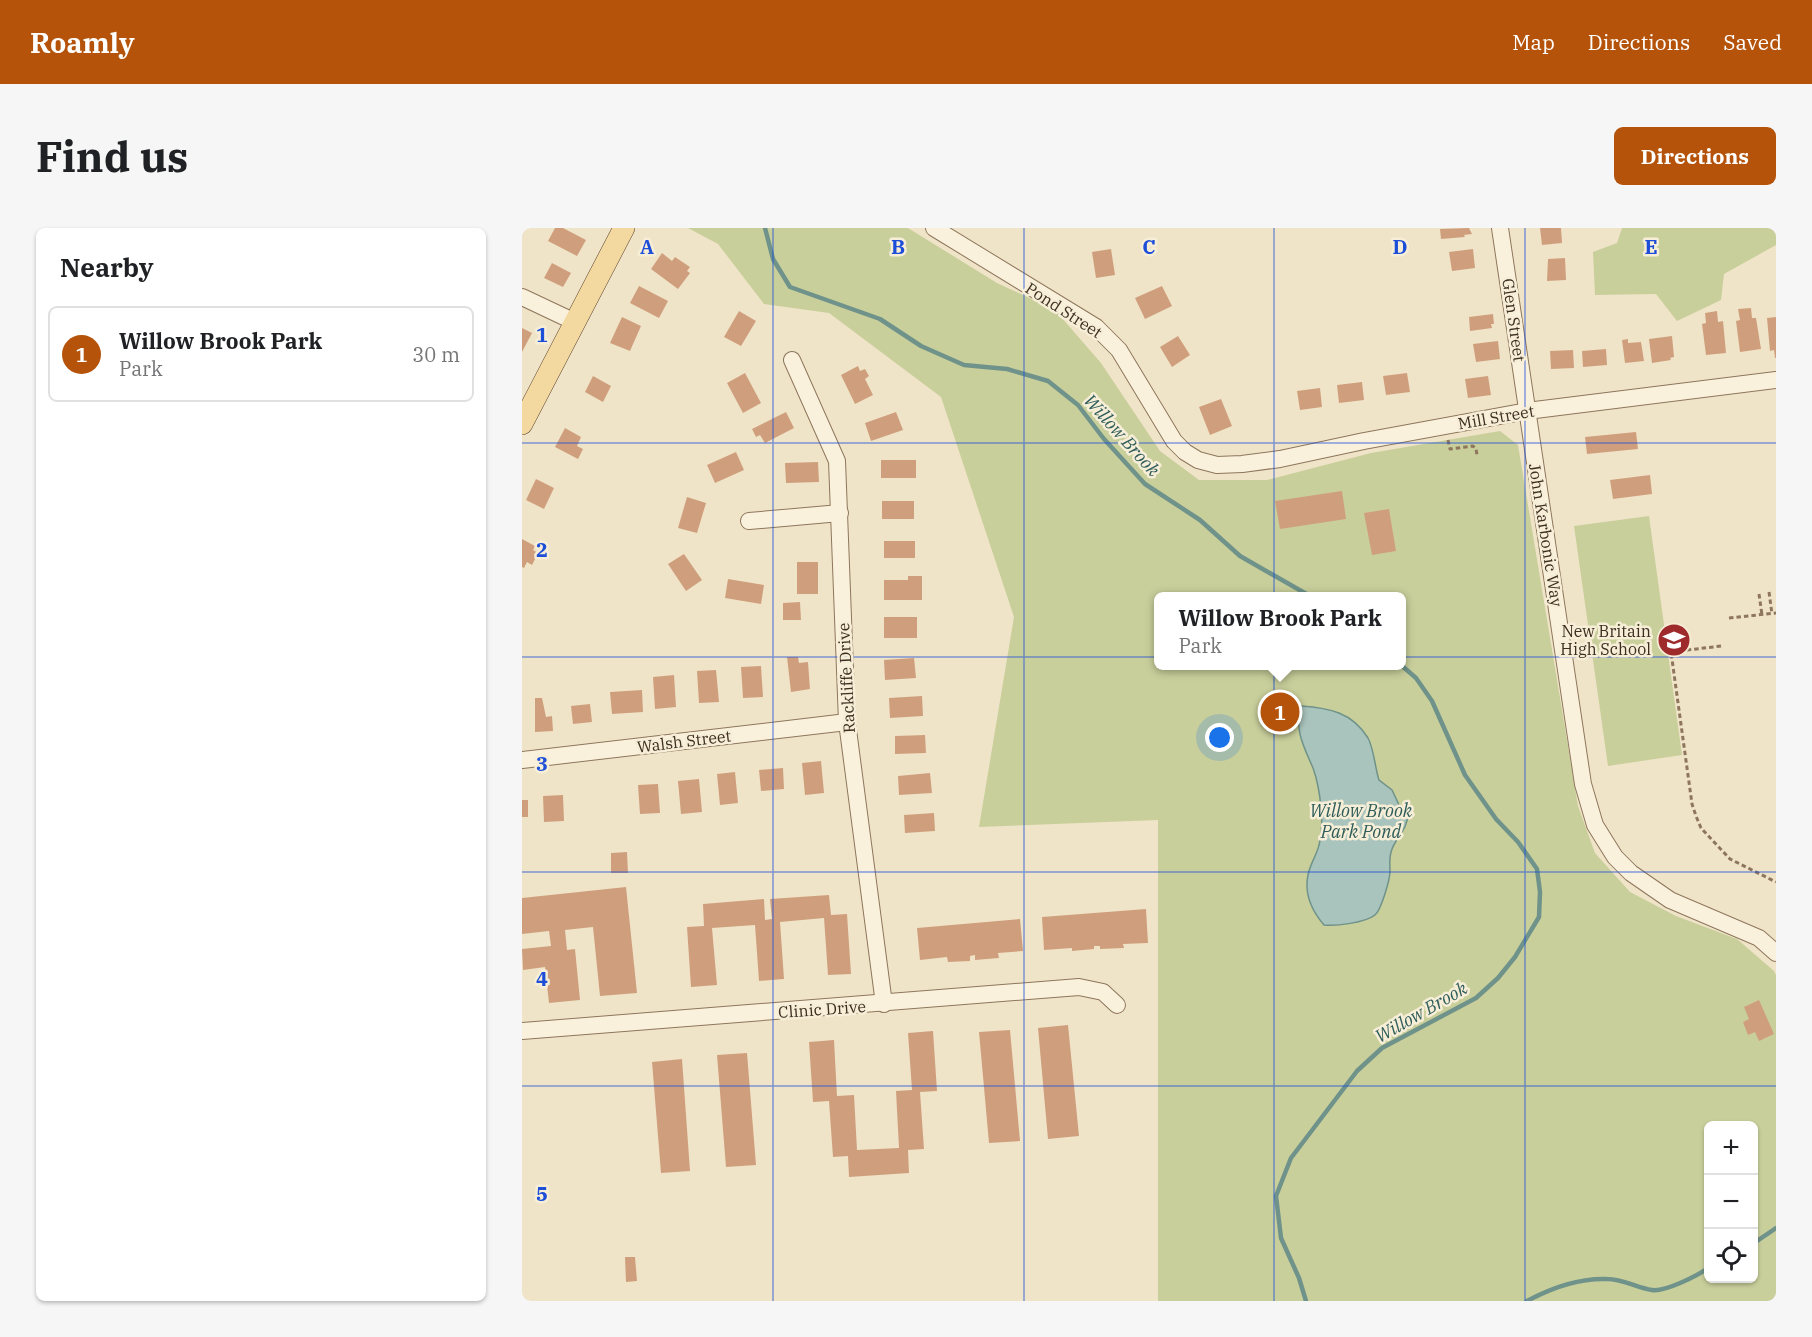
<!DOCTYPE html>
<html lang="en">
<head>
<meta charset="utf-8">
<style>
  body { margin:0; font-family:"IBM Plex Serif",serif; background:#f6f6f6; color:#202124 }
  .controls { position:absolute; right:18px; bottom:18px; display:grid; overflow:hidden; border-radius:9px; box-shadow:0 2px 4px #0004 }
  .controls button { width:54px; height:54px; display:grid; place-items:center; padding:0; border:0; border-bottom:2px solid #e0e0e0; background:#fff; color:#202124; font:30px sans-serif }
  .you { position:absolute; left:698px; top:510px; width:21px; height:21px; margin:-15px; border:4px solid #fff; border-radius:50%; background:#1a73e8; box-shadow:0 0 0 9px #1a73e833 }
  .badge { display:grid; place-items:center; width:39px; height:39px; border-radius:50%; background:#b45309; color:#fff; font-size:20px; font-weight:700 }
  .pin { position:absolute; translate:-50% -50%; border:3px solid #fff; box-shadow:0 2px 6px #0006 }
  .popup { position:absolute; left:632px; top:364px; width:252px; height:78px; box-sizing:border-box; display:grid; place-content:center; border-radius:9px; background:#fff; filter:drop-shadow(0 2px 4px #0005); font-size:20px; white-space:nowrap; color:#757577 }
  .popup b { font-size:22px; color:#202124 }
  .popup::after { content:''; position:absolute; left:50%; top:100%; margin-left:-12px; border:12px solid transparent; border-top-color:#fff }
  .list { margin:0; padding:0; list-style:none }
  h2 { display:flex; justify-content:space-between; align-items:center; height:78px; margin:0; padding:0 24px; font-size:26px }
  h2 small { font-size:20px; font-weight:400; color:#757577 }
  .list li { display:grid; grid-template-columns:39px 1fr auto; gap:18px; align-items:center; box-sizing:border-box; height:96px; margin:0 12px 12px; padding:0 12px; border:2px solid #e0e0e0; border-radius:9px }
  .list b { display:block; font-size:22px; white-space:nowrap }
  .list p { margin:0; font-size:20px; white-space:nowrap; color:#757577 }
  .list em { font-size:20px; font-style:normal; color:#757577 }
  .icon { flex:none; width:33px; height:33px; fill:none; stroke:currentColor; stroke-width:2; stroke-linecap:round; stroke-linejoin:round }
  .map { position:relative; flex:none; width:1254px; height:1073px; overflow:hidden; border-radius:9px }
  header { display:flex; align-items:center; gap:36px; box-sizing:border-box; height:84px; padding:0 30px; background:#b45309; color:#fff }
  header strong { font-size:28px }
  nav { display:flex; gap:33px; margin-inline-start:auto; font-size:21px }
  .intro { display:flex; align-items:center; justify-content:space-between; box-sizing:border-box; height:144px; padding:0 36px }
  h1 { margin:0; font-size:42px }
  .button { padding:15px 27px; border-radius:9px; background:#b45309; color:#fff; font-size:21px; font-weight:700 }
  main { display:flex; gap:36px; padding:0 36px }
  aside { flex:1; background:#fff; border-radius:9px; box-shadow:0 2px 4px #0004 }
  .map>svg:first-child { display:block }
</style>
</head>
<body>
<header>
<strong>Roamly</strong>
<nav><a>Map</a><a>Directions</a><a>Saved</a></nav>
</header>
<div class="intro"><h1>Find us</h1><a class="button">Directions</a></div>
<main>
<aside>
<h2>Nearby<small></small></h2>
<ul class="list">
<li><span class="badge">1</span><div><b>Willow Brook Park</b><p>Park</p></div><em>30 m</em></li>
</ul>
</aside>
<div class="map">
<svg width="1254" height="1073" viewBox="0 0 1254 1073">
  <rect width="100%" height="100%" fill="#f0e4c8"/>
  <g fill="#c9cf9b" fill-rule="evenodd">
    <path d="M166 0H386L475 55 533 82 579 135 638 223 677 252H745L849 225 978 203 996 217 1056 578 1073 625 1108 664 1154 688 1215 711 1252 743 1254 747V1073H636V592L457 599 492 389 419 169 307 85 242 76 196 16ZM636 368H879V438H636ZM1186 898H1232V1050H1186Z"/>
    <polygon points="1100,0 1254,0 1254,17 1202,46 1199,72 1155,93 1134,66 1073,67 1071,24 1095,15"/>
    <polygon points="1127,288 1160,527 1086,538 1052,298"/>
  </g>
  <path fill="#a9c4bc" stroke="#6f938a" stroke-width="1.5" d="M779 478C807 480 830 484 846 510 852 521 853 540 857 552L870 562 878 579 886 586C885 604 873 609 869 624 867 631 868 636 868 643 868 652 859 682 853 687 843 695 814 698 802 697 790 683 782 666 786 647 788 635 797 624 798 612 800 603 800 590 799 580 798 568 795 551 791 540 782 519 772 502 779 478Z"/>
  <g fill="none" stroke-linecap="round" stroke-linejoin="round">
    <g stroke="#6f938a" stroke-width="4.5">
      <polyline points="243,0 251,31 268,59 358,91 399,118 442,137 485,141 526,153 556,177 582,211 623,256 678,292 718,328 788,368"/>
      <polyline points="1232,1015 1254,1000"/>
      <polyline points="784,1073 777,1050 759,1010 754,968 769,930 835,843 860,820 954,770 976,750 993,729 1017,689 1018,664 1015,641 996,614 974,591 943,547 910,473 894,450 879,437"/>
      <path d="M1005 1073C1029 1060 1057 1050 1085 1051 1102 1051 1115 1060 1130 1062 1143 1064 1175 1048 1186 1040"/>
    </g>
  </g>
  <g fill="#cf9f7d">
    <polygon points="33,0 41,0 64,12 55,28 26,13"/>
    <polygon points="947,0 950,6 942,7 943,9 919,11 918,1"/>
    <polygon points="1018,0 1039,0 1040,15 1020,17"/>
    <polygon points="589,21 593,47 574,50 570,24"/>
    <polygon points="951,21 953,40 930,43 927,24"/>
    <polygon points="140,25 150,33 153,29 168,39 165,43 168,45 156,61 129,41"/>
    <polygon points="1043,30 1044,52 1025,53 1026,31"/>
    <polygon points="30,35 49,45 41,59 22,50"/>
    <polygon points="117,58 146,73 137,90 108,75"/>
    <polygon points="640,58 650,78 623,91 613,70"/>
    <polygon points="1229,80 1230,90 1234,90 1239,121 1218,124 1214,93 1218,92 1216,81"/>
    <polygon points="217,83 234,93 219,118 202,109"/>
    <polygon points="1195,83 1196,94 1201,93 1204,125 1184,127 1180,96 1184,95 1183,85"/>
    <polygon points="971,86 972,96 969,96 970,100 948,103 947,89"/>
    <polygon points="100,89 119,98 108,123 88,115"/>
    <polygon points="1254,89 1254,130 1253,130 1252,122 1248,123 1245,90"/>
    <polygon points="0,100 10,105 0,124"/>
    <polygon points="656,108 668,127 650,139 638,119"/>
    <polygon points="1150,108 1152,129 1148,130 1149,132 1130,135 1127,111"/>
    <polygon points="1106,111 1106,115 1119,114 1122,133 1103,135 1100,112"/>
    <polygon points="976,113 978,131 954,134 951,116"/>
    <polygon points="1084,121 1085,137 1061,139 1060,123"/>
    <polygon points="1051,122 1052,140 1029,141 1028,123"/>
    <polygon points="336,138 338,143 343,141 347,148 343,151 351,167 333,176 319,147"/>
    <polygon points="223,145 239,175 221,185 205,155"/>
    <polygon points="885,145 888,164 864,167 861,148"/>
    <polygon points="71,148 89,158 81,174 63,164"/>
    <polygon points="966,148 969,167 946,170 943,151"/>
    <polygon points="840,154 842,172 817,175 815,157"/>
    <polygon points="798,160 800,179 778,182 775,163"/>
    <polygon points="699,171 710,198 688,207 677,179"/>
    <polygon points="264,184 272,200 243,215 238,207 234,209 230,201"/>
    <polygon points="374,184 381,202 349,213 343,195"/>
    <polygon points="43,200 59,209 55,218 61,221 56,231 33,219"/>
    <polygon points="1114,204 1116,221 1065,226 1063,209"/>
    <polygon points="214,224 222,242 193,255 185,237"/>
    <rect x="359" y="232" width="35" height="18"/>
    <polygon points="296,234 297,254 264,255 263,235"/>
    <polygon points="1128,247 1130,266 1091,271 1088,252"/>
    <polygon points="14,251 32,260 22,281 4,272"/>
    <polygon points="820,263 824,291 758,301 753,273"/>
    <polygon points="165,269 184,275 175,305 156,300"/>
    <rect x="360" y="273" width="32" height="18"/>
    <polygon points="867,281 874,323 850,327 842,285"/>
    <polygon points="0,311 13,318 11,322 16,325 10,337 5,334 2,340 0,339"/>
    <rect x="362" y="313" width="31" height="17"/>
    <polygon points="162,326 180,352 164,363 146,336"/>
    <rect x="275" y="334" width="21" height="32"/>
    <polygon points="386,348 400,348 400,372 362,372 362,352 386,352"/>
    <polygon points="206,351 242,357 239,376 203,370"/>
    <polygon points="278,374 279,392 261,392 261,375"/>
    <rect x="362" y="389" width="33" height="21"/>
    <polygon points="265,429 276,429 277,435 286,434 288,461 269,464"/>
    <polygon points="392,430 394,450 363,452 362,432"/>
    <polygon points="239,438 241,469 221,470 219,439"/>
    <polygon points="194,442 197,474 177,475 175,443"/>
    <polygon points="152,447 154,479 133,481 131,449"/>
    <polygon points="120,462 121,484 90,486 88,464"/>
    <polygon points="400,468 401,488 368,490 367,470"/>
    <polygon points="13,470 20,470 24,489 30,488 31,503 13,504"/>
    <polygon points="68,476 70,494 51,496 49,478"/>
    <polygon points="403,507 404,525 373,526 373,508"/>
    <polygon points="299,533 302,565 283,567 280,535"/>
    <polygon points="261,540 262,561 239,563 237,542"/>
    <polygon points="213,544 216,575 198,577 195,546"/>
    <polygon points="408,545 410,565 377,567 376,548"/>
    <polygon points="177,551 180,584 159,586 156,553"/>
    <polygon points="136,556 138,585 118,586 116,557"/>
    <polygon points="41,567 42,593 22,594 21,568"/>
    <rect x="0" y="572" width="6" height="17"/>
    <polygon points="412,585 413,603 383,605 382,587"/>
    <polygon points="105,624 106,645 89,645 89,625"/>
    <polygon points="104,659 115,765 78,768 71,699 43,702 45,722 53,721 58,772 27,775 23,739 1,742 0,721 29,718 27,703 0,706 0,670"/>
    <polygon points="307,667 309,687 325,686 329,746 306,747 302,690 258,694 262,751 237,753 233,697 190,700 195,757 169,759 165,699 182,698 181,676 242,671 243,692 250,691 248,671"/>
    <polygon points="624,681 626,715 601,716 602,720 578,721 578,718 572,718 572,721 550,723 550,720 522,722 520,689"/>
    <polygon points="498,691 501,723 476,725 477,730 453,732 453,727 448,728 448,733 426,734 425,729 398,732 395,700"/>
    <polygon points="1237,772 1252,806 1237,813 1233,804 1226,807 1221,794 1227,791 1222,779"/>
    <polygon points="546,797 557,908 526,911 516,800"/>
    <polygon points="488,802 498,913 467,915 457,804"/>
    <polygon points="411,803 415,863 398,864 402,921 386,922 387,945 327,949 326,928 311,929 307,873 291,874 287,814 312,812 315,868 332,867 335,922 377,920 374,863 390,862 386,805"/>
    <polygon points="225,825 234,937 204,939 195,827"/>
    <polygon points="160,831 168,943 139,945 130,834"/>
    <polygon points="103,1029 113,1029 115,1053 104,1054"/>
  </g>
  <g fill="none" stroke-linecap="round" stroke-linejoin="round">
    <g stroke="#8d765c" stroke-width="18">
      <g id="minor">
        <polyline points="412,0 574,99 597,122 652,213 663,224 676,232 695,237 720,236 758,231 842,213 1005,183 1254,152"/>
        <polyline points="978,0 1061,556 1073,597 1093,629 1109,645 1148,672 1237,710 1254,725"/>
        <polyline points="0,69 53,94"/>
        <polyline points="270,132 315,233 325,494 362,776"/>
        <polyline points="227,293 318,285"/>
        <polyline points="0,532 325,494"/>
        <polyline points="0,803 557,759 581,764 595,777"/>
      </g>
    </g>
    <g stroke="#5b4430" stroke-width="22">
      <polyline id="major" points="0,196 102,0"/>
    </g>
    <g stroke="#8d765c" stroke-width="3" stroke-dasharray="4.5 3" stroke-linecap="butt">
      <polyline points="926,212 928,221 951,218 954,221 955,227"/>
      <polyline points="1247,364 1250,386"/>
      <polyline points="1237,366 1240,387"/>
      <polyline points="1207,390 1254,385"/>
      <polyline points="1199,418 1149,424 1170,576 1174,588 1179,600 1208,631 1254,654"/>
    </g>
    <use href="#minor" stroke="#faf1dc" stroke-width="16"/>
    <use href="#major" stroke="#f3d9a0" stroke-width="21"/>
  </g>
  <path fill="none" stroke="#1d4ed8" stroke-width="1.5" stroke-opacity="0.55" d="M251 0V1073M502 0V1073M752 0V1073M1003 0V1073M0 215H1254M0 429H1254M0 644H1254M0 858H1254"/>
  <defs>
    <g id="school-disc" transform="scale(1.725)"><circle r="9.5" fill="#9e2a2b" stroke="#f7eed8"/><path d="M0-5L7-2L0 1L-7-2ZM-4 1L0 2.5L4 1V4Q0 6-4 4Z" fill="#fff"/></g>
  </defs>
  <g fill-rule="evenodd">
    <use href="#school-disc" x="1152" y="412"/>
  </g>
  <g text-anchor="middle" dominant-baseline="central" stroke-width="5" stroke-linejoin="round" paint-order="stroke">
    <g font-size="16" fill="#3d2e20" stroke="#f7eed8">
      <text transform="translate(542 82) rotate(33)">Pond Street</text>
      <text transform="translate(992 92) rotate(82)">Glen Street</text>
      <text transform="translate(974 189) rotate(-10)">Mill Street</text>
      <text transform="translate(1024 307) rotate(81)">John Karbonic Way</text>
      <text transform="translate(324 450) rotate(-93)">Rackliffe Drive</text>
      <text transform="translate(162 513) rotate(-7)">Walsh Street</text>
      <text transform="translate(300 781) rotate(-4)">Clinic Drive</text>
    </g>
    <g font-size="16" fill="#3d2e20" stroke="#f7eed8" text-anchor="end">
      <text x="1129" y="403">New Britain<tspan x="1129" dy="18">High School</tspan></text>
    </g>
    <g font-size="18" font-style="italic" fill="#2f5d5a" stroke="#f7eed8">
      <text transform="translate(600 207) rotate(48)">Willow Brook</text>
      <text x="839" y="582">Willow Brook<tspan x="839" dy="21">Park Pond</tspan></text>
      <text transform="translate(899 784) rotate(-30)">Willow Brook</text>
    </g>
  </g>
  <g font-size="20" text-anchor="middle" font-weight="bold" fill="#1d4ed8" stroke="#f7eed8" stroke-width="5" stroke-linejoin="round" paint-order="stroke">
    <text x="125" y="26">A</text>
    <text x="376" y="26">B</text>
    <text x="627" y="26">C</text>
    <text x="878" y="26">D</text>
    <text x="1129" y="26">E</text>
    <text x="20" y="114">1</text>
    <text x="20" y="329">2</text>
    <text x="20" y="543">3</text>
    <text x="20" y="758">4</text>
    <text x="20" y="973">5</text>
  </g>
</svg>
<div class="controls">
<button>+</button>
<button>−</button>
<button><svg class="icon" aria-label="locate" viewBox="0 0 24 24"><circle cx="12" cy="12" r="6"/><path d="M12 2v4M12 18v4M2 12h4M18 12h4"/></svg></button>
</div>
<div class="you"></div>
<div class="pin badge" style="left:758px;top:484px">1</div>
<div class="popup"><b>Willow Brook Park</b>Park</div>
</div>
</main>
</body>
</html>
